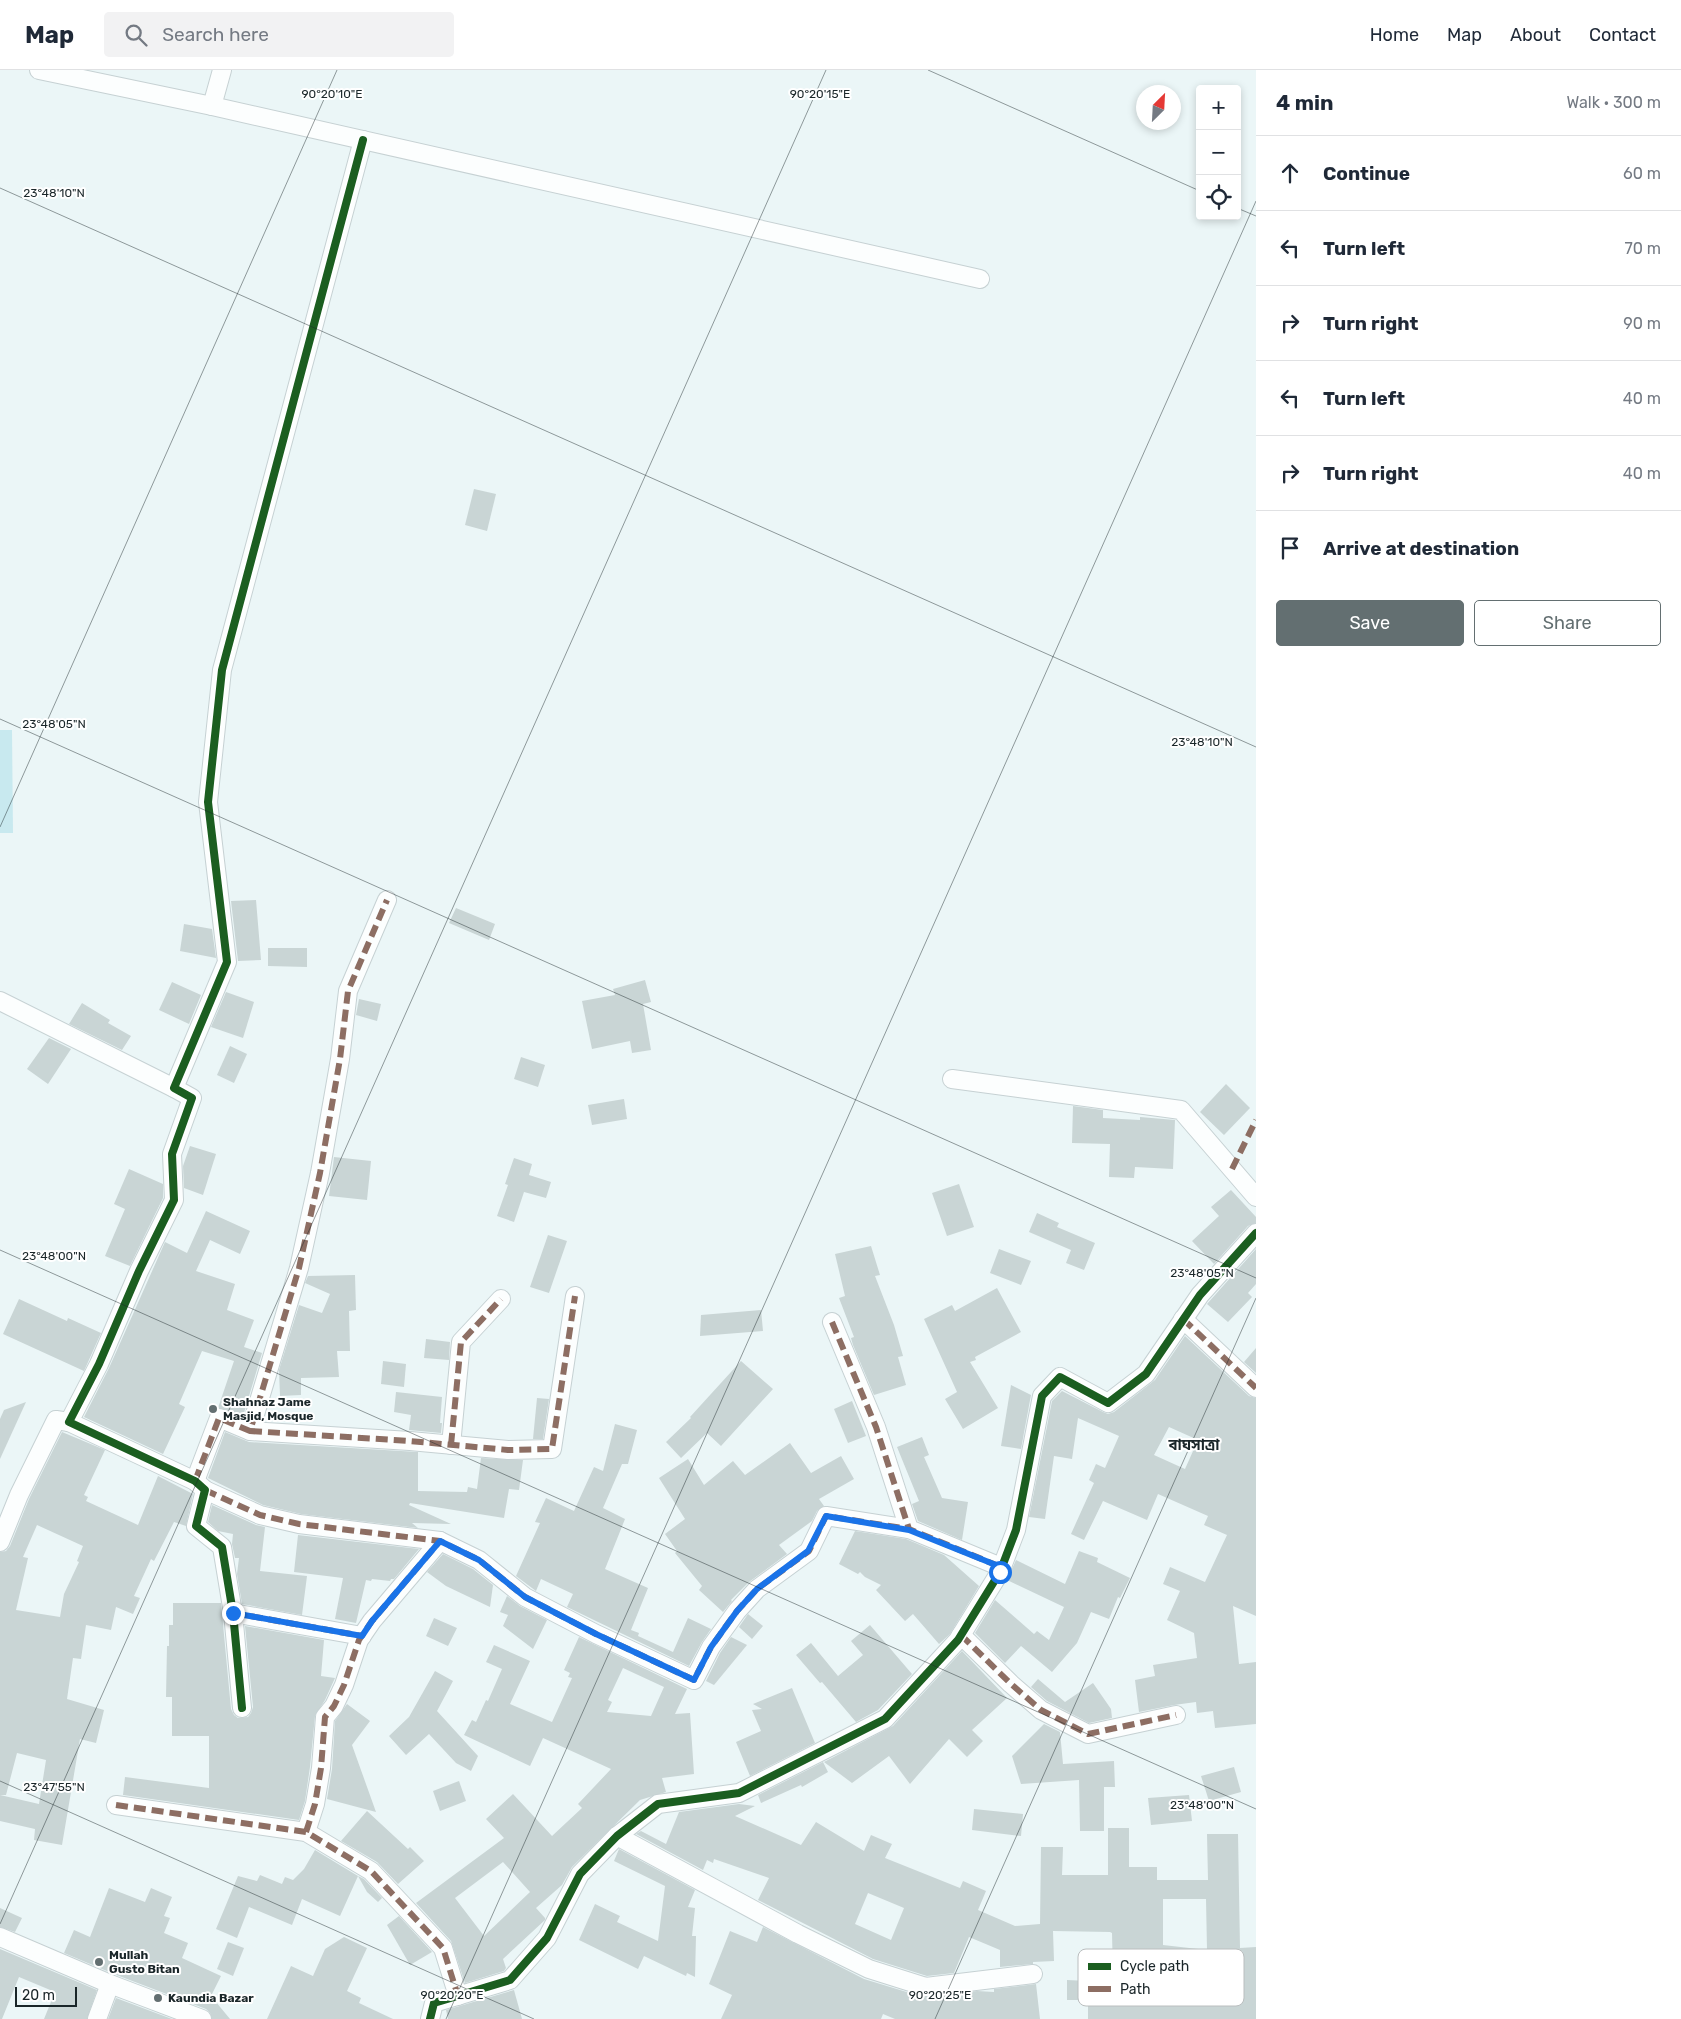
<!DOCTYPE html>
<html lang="en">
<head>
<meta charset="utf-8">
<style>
  body { margin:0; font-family:Rubik,"Noto Sans Bengali",sans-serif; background:#f2f2f3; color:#1f2937 }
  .controls { position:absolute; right:15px; top:15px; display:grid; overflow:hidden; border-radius:5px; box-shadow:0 2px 8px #0003 }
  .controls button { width:45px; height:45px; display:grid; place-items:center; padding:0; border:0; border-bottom:1px solid #e0e1e3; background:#fff; color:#1f2937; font:25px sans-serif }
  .compass { position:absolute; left:1136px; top:15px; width:45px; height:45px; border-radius:50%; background:#fff; box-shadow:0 2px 8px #0003; rotate:24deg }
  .scale { position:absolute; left:15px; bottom:12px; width:62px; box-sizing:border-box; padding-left:5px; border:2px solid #1a2629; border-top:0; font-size:14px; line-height:18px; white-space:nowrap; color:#1a2629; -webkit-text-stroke:4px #fff; paint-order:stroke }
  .stop { position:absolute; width:15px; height:15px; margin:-11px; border:4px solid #1a73e8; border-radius:50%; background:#fff }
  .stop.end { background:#1a73e8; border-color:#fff; box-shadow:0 1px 5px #0008 }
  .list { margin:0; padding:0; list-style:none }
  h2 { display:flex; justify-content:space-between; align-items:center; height:65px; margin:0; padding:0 20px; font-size:21px }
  h2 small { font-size:16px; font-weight:400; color:#747a83 }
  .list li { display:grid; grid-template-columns:32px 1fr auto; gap:15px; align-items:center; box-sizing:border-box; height:75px; padding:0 20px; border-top:1px solid #e0e1e3 }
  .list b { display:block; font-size:19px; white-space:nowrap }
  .list em { font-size:16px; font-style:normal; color:#747a83 }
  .actions { display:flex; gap:10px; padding:15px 20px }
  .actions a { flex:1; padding:11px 0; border:1px solid #636f71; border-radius:5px; text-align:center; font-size:18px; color:#636f71 }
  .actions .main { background:#636f71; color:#fff }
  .icon { flex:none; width:28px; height:28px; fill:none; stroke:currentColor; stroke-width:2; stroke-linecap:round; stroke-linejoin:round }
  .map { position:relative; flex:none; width:1256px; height:1949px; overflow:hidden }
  header { display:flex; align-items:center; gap:30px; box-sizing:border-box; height:70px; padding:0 25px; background:#fff; border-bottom:1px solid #e0e1e3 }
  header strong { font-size:24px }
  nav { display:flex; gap:28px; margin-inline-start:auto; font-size:18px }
  .search { width:350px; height:45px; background:#f2f2f3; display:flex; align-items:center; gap:12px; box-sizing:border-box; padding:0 18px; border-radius:5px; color:#747a83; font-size:19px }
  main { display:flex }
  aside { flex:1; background:#fff }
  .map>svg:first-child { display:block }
</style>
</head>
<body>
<header>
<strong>Map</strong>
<div class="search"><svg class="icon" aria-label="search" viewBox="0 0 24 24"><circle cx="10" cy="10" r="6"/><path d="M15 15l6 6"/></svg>Search here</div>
<nav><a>Home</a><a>Map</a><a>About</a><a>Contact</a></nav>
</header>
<main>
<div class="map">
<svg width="1256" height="1949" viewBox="0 0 1256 1949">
  <rect width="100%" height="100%" fill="#ebf6f7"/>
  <polygon fill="#c8e9ef" points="0,660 12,660 13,763 0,763"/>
  <g fill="#c9d5d5" fill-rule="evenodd">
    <polygon points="474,419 496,424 487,461 465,455"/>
    <polygon points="256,830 261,890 238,891 231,831"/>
    <polygon points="456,838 495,854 489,870 449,853"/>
    <polygon points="184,854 212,859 216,888 180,881"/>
    <polygon points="268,878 307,878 307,897 268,896"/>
    <polygon points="645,910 651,932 643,934 651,980 632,983 630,971 592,979 582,931 615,925 613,919"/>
    <polygon points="172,912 201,925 189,954 159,940"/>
    <polygon points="226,922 254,932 243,968 211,957"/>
    <polygon points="359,929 381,934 377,951 356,945"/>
    <polygon points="82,933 110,950 108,953 131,966 122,980 69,954"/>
    <polygon points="49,968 71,979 48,1014 27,999"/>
    <polygon points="230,976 247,984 234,1013 217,1005"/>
    <polygon points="521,987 545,995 538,1017 514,1009"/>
    <polygon points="1226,1014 1250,1038 1224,1065 1200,1042"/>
    <polygon points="624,1029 627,1049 592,1055 588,1035"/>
    <polygon points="1073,1036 1103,1040 1103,1048 1140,1050 1140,1047 1175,1050 1173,1099 1135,1097 1134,1108 1109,1107 1110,1074 1072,1073"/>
    <polygon points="190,1076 216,1084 203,1125 184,1118 183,1096"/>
    <polygon points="334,1087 371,1091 367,1130 329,1126"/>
    <polygon points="514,1088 532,1094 529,1105 551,1112 546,1128 524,1122 514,1152 497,1146 508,1115 505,1114"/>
    <polygon points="129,1099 163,1114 163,1128 130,1196 105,1186 125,1139 114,1134"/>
    <polygon points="959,1114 974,1157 947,1166 932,1123"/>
    <polygon points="1231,1120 1256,1147 1256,1153 1248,1156 1214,1194 1192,1171 1219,1146 1211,1137"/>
    <polygon points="206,1141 250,1161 240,1184 210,1170 196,1201 235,1214 227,1240 254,1250 244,1277 262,1283 243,1346 218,1338 234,1291 202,1281 179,1334 185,1337 163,1384 84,1347 109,1298 165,1172 187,1183"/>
    <polygon points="1037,1143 1059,1153 1057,1157 1095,1173 1084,1200 1066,1193 1071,1180 1029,1162"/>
    <polygon points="548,1165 567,1171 549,1223 530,1217"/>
    <polygon points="871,1176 880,1205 875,1206 894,1255 903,1286 898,1287 906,1315 874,1325 853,1275 851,1268 854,1267 839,1228 845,1226 835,1184"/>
    <polygon points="999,1179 1031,1191 1021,1215 990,1203"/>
    <polygon points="1256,1179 1256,1214 1248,1223 1252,1227 1228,1252 1207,1234"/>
    <polygon points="355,1205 356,1240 349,1241 350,1281 337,1281 339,1307 301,1308 301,1325 280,1326 279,1300 299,1235 322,1243 330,1224 305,1213 308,1206"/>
    <polygon points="997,1218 1021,1262 975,1287 976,1290 970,1292 998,1338 963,1359 945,1329 957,1322 924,1249 952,1235 955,1241"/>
    <polygon points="19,1229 67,1251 68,1248 101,1263 84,1301 3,1264"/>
    <polygon points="761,1240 763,1261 700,1266 701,1245"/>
    <path d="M1185 1266 1249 1326 1256 1328V1546L1233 1536 1239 1594 1256 1592V1654L1215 1658 1213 1641 1197 1643 1196 1632 1174 1635 1139 1642 1135 1610 1155 1606 1153 1595 1197 1588 1194 1563 1167 1550 1180 1521 1163 1514 1170 1497 1205 1512 1227 1465 1204 1455 1208 1446 1158 1424 1147 1450 1103 1431 1084 1470 1071 1464 1094 1413 1089 1410 1096 1394 1105 1398 1119 1366 1078 1348 1072 1389 1054 1386 1045 1449 1029 1447 1052 1331 1062 1321 1103 1342 1108 1344 1114 1342 1155 1310ZM1169 1357 1198 1370 1185 1399 1154 1385Z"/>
    <polygon points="426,1269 450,1272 449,1290 424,1288"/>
    <polygon points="1256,1278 1256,1303 1244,1292"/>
    <polygon points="383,1291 406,1294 404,1317 381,1314"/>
    <polygon points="741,1291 773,1319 721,1376 707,1363 681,1388 666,1372 691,1348 690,1347"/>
    <polygon points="1011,1315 1031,1325 1021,1379 1001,1376"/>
    <polygon points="396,1322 442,1327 440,1353 442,1353 441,1363 409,1360 411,1345 394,1342"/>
    <polygon points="537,1328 549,1329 543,1369 533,1369"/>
    <polygon points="852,1331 866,1366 848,1373 834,1339"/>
    <polygon points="26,1332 0,1389 0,1349 4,1340"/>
    <polygon points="615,1354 637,1360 628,1394 622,1394 603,1438 625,1449 605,1499 648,1518 631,1560 639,1563 638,1566 673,1582 688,1548 711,1559 702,1572 689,1596 567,1537 573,1524 541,1509 536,1521 516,1506 540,1453 535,1452 546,1428 574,1441 594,1397 603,1401"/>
    <path d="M62 1362 105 1380 84 1425 88 1427 86 1431 138 1455 158 1406 193 1424 186 1456 174 1452 154 1491 151 1489 134 1526 140 1528 133 1544 116 1537 111 1560 86 1555 81 1589 73 1588 67 1629 104 1640 96 1673 80 1669 62 1775 34 1770 35 1759 0 1751V1725L39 1734 46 1690 17 1683 6 1725H0V1482L6 1481 10 1476 29 1429ZM37 1455 83 1476 77 1491 79 1492 64 1524 60 1547 16 1540 28 1488 23 1487Z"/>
    <polygon points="225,1362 249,1372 418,1382 418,1421 467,1422 468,1417 477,1419 481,1388 523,1390 519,1420 509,1419 504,1448 410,1433 409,1435 451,1454 412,1453 418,1458 301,1444 263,1435 208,1408"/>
    <polygon points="922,1367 929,1385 924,1387 942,1428 968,1432 962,1470 918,1451 912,1434 919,1431 897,1377"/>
    <polygon points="790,1373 811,1403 841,1386 854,1409 819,1429 824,1436 817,1441 812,1451 779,1475 787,1484 749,1512 731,1530 732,1531 723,1542 699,1520 702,1516 675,1483 677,1481 665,1464 685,1449 659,1408 688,1389 704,1415 733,1391 745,1405"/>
    <polygon points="212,1435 256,1455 265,1457 260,1501 307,1506 302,1545 242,1534 237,1504 239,1488 235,1488 232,1474 233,1464 218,1461 208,1452"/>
    <polygon points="855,1461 906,1469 944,1485 979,1516 950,1564 939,1574 913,1544 905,1551 876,1520 881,1515 865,1507 860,1502 858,1504 839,1494"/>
    <polygon points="298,1465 419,1479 394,1509 391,1509 390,1511 372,1509 371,1511 366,1510 356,1553 335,1549 343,1508 294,1502"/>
    <polygon points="1079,1481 1098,1488 1097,1492 1130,1508 1120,1528 1118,1527 1109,1549 1091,1542 1077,1573 1052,1602 1021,1576 1005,1593 975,1563 995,1530 1034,1564 1037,1561 1049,1570 1064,1537 1007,1510 1016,1490 1065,1514"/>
    <polygon points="443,1484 473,1499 493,1515 490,1537 446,1516 427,1502"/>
    <polygon points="507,1526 520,1536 547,1550 533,1579 503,1556 508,1545 500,1542"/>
    <polygon points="173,1533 221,1533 231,1639 234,1645 238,1648 248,1647 251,1643 253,1637 245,1556 324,1570 321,1606 335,1608 325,1630 315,1646 310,1697 305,1731 299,1750 123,1725 125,1707 209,1718 209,1666 172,1666 172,1627 166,1627 167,1576 169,1576 169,1555 173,1555"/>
    <polygon points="748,1544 763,1556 752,1569 739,1557"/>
    <polygon points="434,1548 457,1558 448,1576 426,1566"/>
    <polygon points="870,1555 912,1604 878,1640 856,1652 822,1612 820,1613 796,1585 811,1573 838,1606 863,1585 851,1571"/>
    <path d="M579 1567 687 1619 675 1644 690 1643 694 1704 662 1708 666 1722 640 1730 572 1797 562 1815 536 1838 545 1848V1850L503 1889 506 1898 504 1901 465 1913 451 1871 416 1833 504 1768 486 1749 513 1724 552 1766 582 1738 578 1734 611 1699 543 1668 530 1696 464 1665 472 1650 476 1652 486 1630 488 1631 502 1599 486 1592 494 1575 530 1591 510 1634 552 1652 572 1608 568 1607 570 1603 564 1600ZM623 1598 664 1617 651 1646 607 1642 612 1632 608 1630ZM503 1792 530 1822 484 1866 455 1828Z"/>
    <polygon points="731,1567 747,1575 714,1615 706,1611 720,1583"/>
    <polygon points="962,1581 1007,1628 972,1660 983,1671 967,1687 949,1669 910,1714 889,1686 852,1713 824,1692 893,1656"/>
    <polygon points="435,1601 453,1611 437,1641 478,1686 471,1701 456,1693 429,1664 406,1685 389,1666 409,1647"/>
    <polygon points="1038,1609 1065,1632 1093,1613 1111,1639 1112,1648 1089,1653 1047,1631 1031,1617"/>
    <polygon points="792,1618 815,1673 750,1706 736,1672 761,1661 752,1640 762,1639 753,1634"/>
    <polygon points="347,1634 370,1651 352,1675 376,1742 327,1729 332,1699 335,1651"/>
    <polygon points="1044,1654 1060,1662 1063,1694 1114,1691 1115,1717 1104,1717 1104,1761 1080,1761 1079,1710 1021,1714 1012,1686"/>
    <polygon points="823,1692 828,1702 802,1717 801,1715 761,1733 758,1725"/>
    <polygon points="1234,1697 1241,1722 1209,1731 1201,1706"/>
    <polygon points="459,1711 466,1731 440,1741 433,1721"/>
    <polygon points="1189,1725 1192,1751 1151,1755 1148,1728"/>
    <path d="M739 1734 755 1736 735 1746 801 1775 816 1752 864 1781 871 1765 892 1774 885 1788 960 1818 963 1811 986 1821 978 1840 1015 1856 1040 1854 1041 1777H1063L1062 1805H1108V1758H1129V1797H1157V1810H1208L1207 1764H1238L1240 1878 1256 1877V1949H1088V1930H1067V1910L1088 1911V1906H1113L1112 1863 1110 1862 1053 1861 1054 1891 1033 1892V1894L1000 1897V1880L969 1867 954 1903 927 1906 873 1889 758 1830 769 1808 714 1789 713 1793 707 1790 703 1800 636 1764 641 1761 666 1774 679 1742ZM868 1823 904 1838 891 1870 855 1854ZM1163 1829H1206L1207 1880 1163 1875Z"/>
    <polygon points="974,1739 1023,1744 1021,1766 972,1760"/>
    <polygon points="367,1741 408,1779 410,1777 424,1791 398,1814 377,1792 341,1771"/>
    <polygon points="619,1779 695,1820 688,1837 695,1838 692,1866 696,1866 695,1907 687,1903 686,1906 644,1886 638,1899 579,1870 595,1834 620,1846 617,1852 658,1871 665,1816 614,1791"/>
    <polygon points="315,1780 358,1806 340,1846 302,1829 292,1855 249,1837 237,1868 216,1859 238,1806 257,1811 260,1805 282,1814 285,1807 293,1810 304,1799"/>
    <polygon points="358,1806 364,1809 382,1828 378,1832 367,1822"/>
    <polygon points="109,1818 145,1832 151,1818 172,1827 164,1846 170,1848 164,1863 188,1873 182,1888 221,1906 211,1926 230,1949 212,1949 210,1943 206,1939 114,1904 64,1883 74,1860 90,1867"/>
    <polygon points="0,1838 22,1848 15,1862 0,1857"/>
    <polygon points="399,1846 432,1882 410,1895 387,1855"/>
    <polygon points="763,1857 864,1909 923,1927 977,1921 994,1922 994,1919 1036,1914 1040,1949 895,1949 883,1944 881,1949 721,1949 732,1925 709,1914 730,1861 757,1872"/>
    <polygon points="344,1867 367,1878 347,1921 361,1928 359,1933 393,1949 267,1949 291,1896 313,1906 325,1879"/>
    <polygon points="228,1872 244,1878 233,1906 217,1899"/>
    <polygon points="0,1879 97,1920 87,1949 44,1949 55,1922 19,1907 2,1949 0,1949"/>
    <polygon points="514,1920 522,1949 448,1949 446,1940"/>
    <polygon points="116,1928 172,1949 108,1949"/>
  </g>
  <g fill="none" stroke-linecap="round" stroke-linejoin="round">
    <g stroke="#c6d1d3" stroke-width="20">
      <g id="street">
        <polyline points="39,0 212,36 980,209"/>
        <polyline points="212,36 222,0"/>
        <polyline points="0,931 174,1018"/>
        <polyline points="952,1009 1181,1040 1256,1127"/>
        <polyline points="1183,1249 1256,1318"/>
        <polyline points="832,1252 876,1357 909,1459 1001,1497"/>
        <polyline points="250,1361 410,1371 508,1380 552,1379 575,1226"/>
        <polyline points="451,1375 461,1272 501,1229"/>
        <polyline points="195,1411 219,1348 250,1361 299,1198 320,1103 340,989 348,921 387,830"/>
        <polyline points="205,1420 260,1445 299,1454 440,1471 479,1490 525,1527 596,1564 694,1610 711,1577 737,1541 757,1519 809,1481 826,1446 909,1459"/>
        <polyline points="0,1472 19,1425 56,1350 69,1352"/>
        <polyline points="233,1543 362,1566"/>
        <polyline points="961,1565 1011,1614 1041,1640 1088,1664 1176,1645"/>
        <polyline points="242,1638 233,1543 222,1477 196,1456 205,1420 195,1411 69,1352 99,1294 139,1201 174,1130 172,1084 192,1028 174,1018 227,892 208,732 222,600 363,70"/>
        <polyline points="116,1735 306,1762 371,1801 443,1878 458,1926"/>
        <polyline points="306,1762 315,1734 321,1698 325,1647 334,1636 344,1615 359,1570 372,1551 440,1471"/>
        <polyline points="617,1766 798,1864 869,1899 926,1917 1033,1904"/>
        <polyline points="0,1867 110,1914 202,1949"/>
        <polyline points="97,1949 110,1914"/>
        <polyline points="430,1949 434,1933 510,1910 547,1868 580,1804 617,1766 658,1734 739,1723 885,1649 958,1570 1000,1502 1016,1460 1042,1326 1060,1307 1108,1333 1146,1304 1200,1225 1256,1163"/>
      </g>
    </g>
    <use href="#street" stroke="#fcfefe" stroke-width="18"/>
    <g stroke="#8d6e63" stroke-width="6" stroke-dasharray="12 6" stroke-linecap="butt">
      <polyline points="1232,1099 1256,1050"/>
      <polyline points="1183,1249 1256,1318"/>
      <polyline points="832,1252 876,1357 909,1459 1001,1497"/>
      <polyline points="250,1361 410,1371 508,1380 552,1379 575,1226"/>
      <polyline points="451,1375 461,1272 501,1229"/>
      <polyline points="195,1411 219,1348 250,1361 299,1198 320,1103 340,989 348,921 387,830"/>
      <polyline points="205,1420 260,1445 299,1454 440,1471 479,1490 525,1527 596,1564 694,1610 711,1577 737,1541 757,1519 809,1481 826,1446 909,1459"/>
      <polyline points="233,1543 362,1566"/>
      <polyline points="961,1565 1011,1614 1041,1640 1088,1664 1176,1645"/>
      <polyline points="116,1735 306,1762 371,1801 443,1878 458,1926"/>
      <polyline points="306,1762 315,1734 321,1698 325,1647 334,1636 344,1615 359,1570 372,1551 440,1471"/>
    </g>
    <g stroke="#fff" stroke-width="11">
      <g id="cycleway">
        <polyline points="242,1638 233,1543 222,1477 196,1456 205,1420 195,1411 69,1352 99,1294 139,1201 174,1130 172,1084 192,1028 174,1018 227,892 208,732 222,600 363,70"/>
        <polyline points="430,1949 434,1933 510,1910 547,1868 580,1804 617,1766 658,1734 739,1723 885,1649 958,1570 1000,1502 1016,1460 1042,1326 1060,1307 1108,1333 1146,1304 1200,1225 1256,1163"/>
      </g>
    </g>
    <use href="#cycleway" stroke="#1b5e20" stroke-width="8"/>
  </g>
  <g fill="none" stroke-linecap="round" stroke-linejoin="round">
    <polyline stroke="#1a73e8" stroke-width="6" points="233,1543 362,1566 372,1551 440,1471 479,1490 525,1527 596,1564 694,1610 711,1577 737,1541 757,1519 808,1481 826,1446 909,1460 1001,1497 1000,1502"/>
  </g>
  <path fill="none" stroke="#1a2629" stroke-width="1" stroke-opacity="0.45" d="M928 0 1200 121M0 118 1256 677M1237 138 1256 146M0 649 1256 1208M0 757 337 0M0 1180 1256 1739M0 1711 534 1949M0 1854 826 0M446 1949 1256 131M935 1949 1256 1228"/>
  <g fill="#636f71" stroke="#fff" stroke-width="2">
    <circle cx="213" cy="1339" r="5"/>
    <circle cx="99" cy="1892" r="5"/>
    <circle cx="158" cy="1928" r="5"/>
  </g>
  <g text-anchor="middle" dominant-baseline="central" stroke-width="4" stroke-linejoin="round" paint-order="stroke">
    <g font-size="12" font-weight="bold" fill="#1a2629" stroke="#fff" text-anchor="start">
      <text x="223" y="1332">Shahnaz Jame<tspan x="223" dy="14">Masjid, Mosque</tspan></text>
      <text x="109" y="1885">Mullah<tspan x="109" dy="14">Gusto Bitan</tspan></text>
      <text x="168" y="1928">Kaundia Bazar</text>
    </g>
    <g font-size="15" font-weight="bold" fill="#1a2629" stroke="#fff">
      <text x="1194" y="1375">বাঘসাত্রা</text>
    </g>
  </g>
  <rect x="1078" y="1879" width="166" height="57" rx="8" fill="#fff" stroke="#babebf" stroke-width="1"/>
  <rect x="1088" y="1893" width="23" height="7" fill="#1b5e20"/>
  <rect x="1088" y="1916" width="23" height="6" fill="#8d6e63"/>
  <g font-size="14" fill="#1a2629">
    <text x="1120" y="1901">Cycle path</text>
    <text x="1120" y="1924">Path</text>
  </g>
  <g font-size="12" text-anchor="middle" fill="#1a2629" stroke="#fff" stroke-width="4" stroke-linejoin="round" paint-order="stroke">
    <text x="332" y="28">90°20'10"E</text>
    <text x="820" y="28">90°20'15"E</text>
    <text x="54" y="127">23°48'10"N</text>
    <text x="54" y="658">23°48'05"N</text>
    <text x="1202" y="676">23°48'10"N</text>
    <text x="54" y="1190">23°48'00"N</text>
    <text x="1202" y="1207">23°48'05"N</text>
    <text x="54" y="1721">23°47'55"N</text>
    <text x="1202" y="1739">23°48'00"N</text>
    <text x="452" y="1929">90°20'20"E</text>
    <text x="940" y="1929">90°20'25"E</text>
  </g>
</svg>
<div class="controls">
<button>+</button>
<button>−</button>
<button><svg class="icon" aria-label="locate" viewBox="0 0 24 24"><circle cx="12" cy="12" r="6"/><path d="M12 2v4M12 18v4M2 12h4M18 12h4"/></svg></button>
</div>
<svg class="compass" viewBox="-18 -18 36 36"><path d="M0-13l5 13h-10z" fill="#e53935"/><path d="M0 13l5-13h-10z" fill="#747a83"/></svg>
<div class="scale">20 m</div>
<div class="stop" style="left:1000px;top:1502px"></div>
<div class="stop end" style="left:233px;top:1543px"></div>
</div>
<aside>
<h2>4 min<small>Walk · 300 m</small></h2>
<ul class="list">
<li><svg class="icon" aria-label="ahead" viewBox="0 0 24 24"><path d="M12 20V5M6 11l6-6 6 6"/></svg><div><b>Continue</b></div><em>60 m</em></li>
<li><svg class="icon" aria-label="left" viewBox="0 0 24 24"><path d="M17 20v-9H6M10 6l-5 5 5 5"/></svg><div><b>Turn left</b></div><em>70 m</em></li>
<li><svg class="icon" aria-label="right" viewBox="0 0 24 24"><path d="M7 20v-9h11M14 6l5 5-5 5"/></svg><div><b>Turn right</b></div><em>90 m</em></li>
<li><svg class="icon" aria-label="left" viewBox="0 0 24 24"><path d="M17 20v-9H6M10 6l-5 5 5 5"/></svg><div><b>Turn left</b></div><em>40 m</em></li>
<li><svg class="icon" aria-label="right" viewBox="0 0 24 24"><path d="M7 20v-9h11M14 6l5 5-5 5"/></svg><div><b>Turn right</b></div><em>40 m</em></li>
<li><svg class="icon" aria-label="arrive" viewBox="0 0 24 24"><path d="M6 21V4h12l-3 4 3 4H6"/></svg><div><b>Arrive at destination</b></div></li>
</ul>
<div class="actions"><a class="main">Save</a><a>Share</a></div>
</aside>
</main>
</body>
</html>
